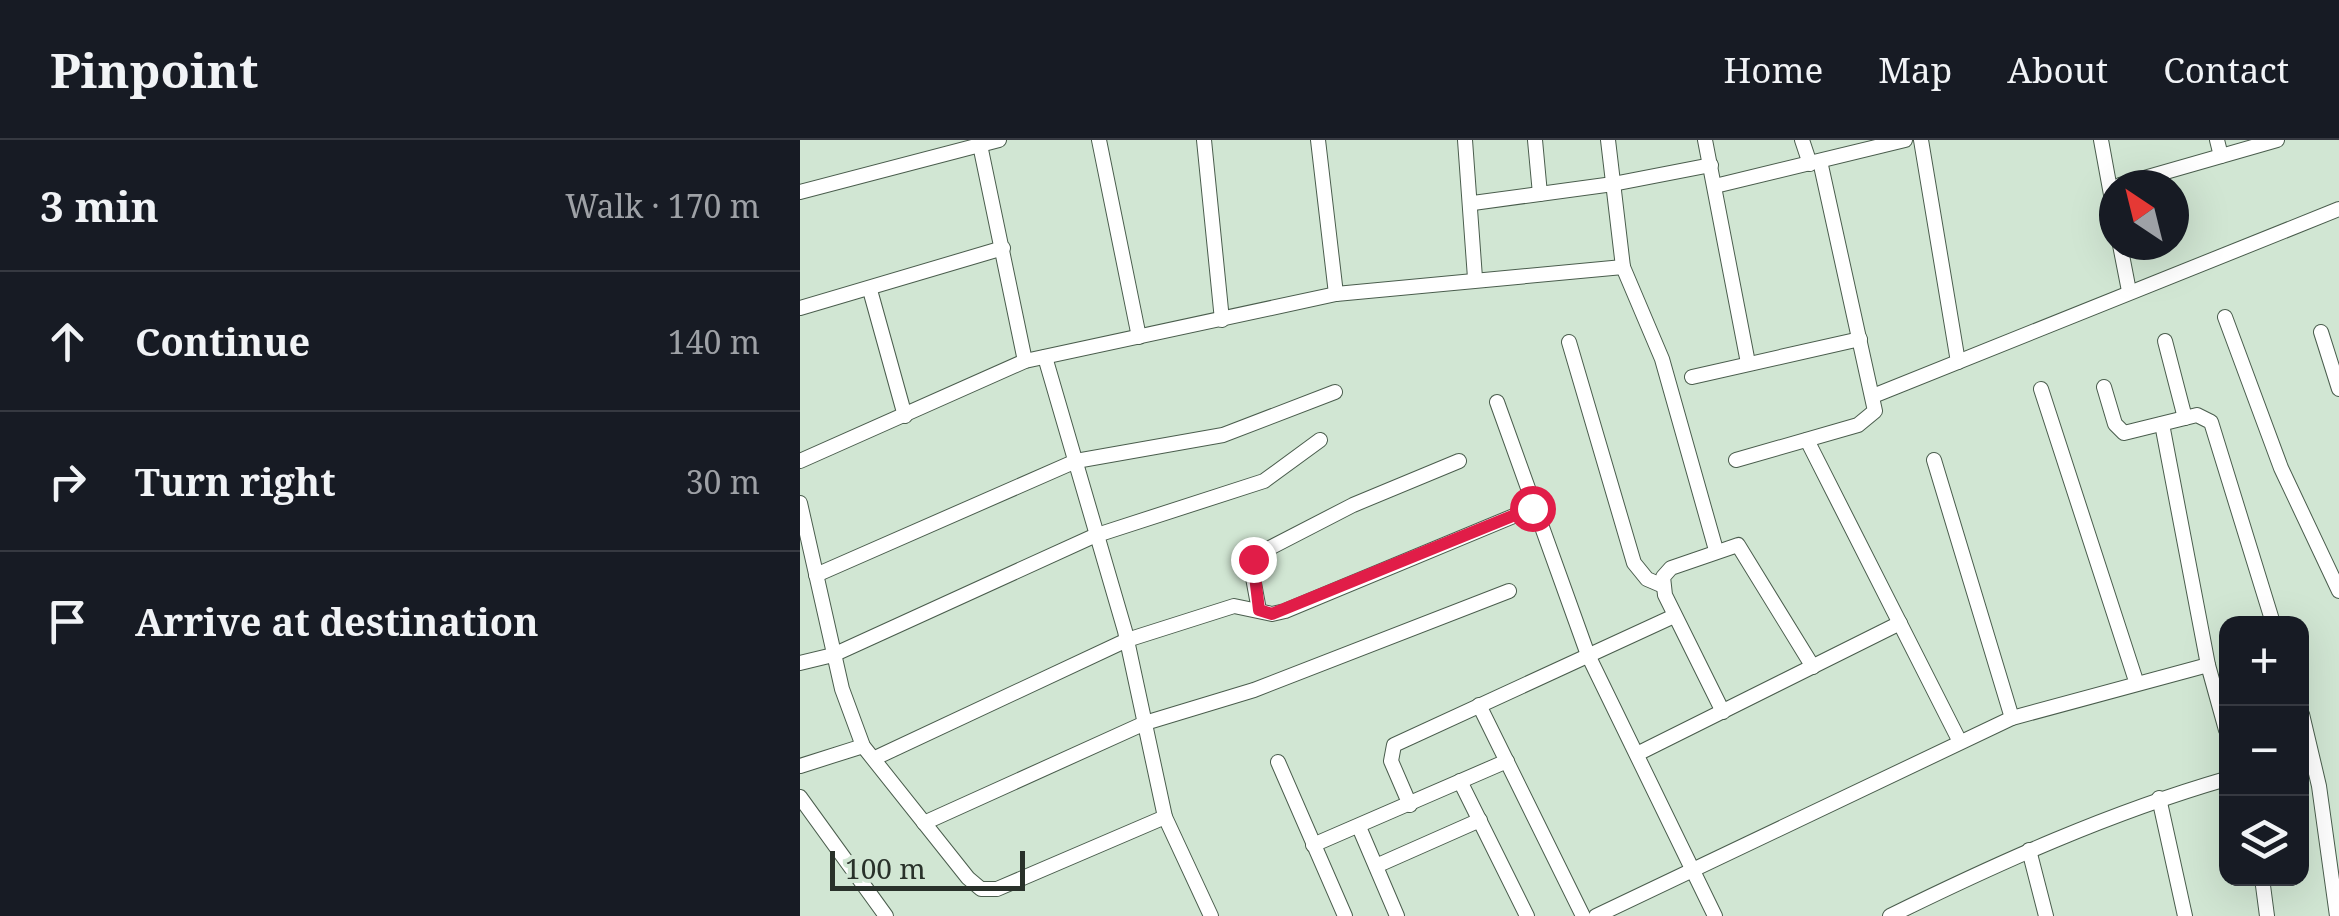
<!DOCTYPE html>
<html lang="en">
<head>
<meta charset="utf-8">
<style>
  body { margin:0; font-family:"Noto Serif",serif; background:#20242c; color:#f1f3f6 }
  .controls { position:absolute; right:30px; bottom:30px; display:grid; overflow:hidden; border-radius:20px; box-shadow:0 10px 40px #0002 }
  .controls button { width:90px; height:90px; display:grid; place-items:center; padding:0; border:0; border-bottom:2px solid #363941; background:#171b24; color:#f1f3f6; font:50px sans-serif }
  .compass { position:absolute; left:1299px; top:30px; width:90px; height:90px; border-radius:50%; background:#171b24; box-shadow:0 10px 40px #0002; rotate:325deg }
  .scale { position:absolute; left:30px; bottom:25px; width:195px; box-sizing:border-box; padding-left:10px; border:5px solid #29312a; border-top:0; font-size:28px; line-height:35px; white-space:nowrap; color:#29312a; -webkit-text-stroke:8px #d1e6d3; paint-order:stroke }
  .stop { position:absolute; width:30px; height:30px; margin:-22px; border:8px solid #e11d48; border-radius:50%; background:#fff }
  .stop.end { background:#e11d48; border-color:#fff; box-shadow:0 2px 10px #0008 }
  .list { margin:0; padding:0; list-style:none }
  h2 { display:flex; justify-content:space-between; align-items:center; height:130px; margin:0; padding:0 40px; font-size:42px }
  h2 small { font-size:32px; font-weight:400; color:#9ea1a6 }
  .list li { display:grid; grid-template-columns:65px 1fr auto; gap:30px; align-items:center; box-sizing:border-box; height:140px; padding:0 40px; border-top:2px solid #363941 }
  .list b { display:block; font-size:38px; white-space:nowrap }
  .list em { font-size:32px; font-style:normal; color:#9ea1a6 }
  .icon { flex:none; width:55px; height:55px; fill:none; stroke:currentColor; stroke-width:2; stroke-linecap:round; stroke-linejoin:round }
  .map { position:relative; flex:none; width:1539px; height:776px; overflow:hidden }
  header { display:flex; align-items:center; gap:60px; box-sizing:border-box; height:140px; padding:0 50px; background:#171b24; border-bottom:2px solid #363941 }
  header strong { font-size:48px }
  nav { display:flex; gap:55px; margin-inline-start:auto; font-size:35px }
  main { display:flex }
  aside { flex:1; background:#171b24 }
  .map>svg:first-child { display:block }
</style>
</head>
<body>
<header>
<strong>Pinpoint</strong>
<nav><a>Home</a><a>Map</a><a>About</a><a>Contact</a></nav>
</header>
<main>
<aside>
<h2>3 min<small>Walk · 170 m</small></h2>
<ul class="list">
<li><svg class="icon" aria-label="ahead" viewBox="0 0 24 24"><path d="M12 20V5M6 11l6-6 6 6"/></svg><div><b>Continue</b></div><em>140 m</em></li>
<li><svg class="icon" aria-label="right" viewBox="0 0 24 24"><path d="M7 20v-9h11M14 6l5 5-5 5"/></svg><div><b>Turn right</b></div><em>30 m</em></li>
<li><svg class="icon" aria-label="arrive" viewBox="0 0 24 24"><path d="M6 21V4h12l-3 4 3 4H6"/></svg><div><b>Arrive at destination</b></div></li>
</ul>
</aside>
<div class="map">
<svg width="1539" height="776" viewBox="0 0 1539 776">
  <rect width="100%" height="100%" fill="#d1e6d3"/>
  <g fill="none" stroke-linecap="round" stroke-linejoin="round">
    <g stroke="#4a5d4d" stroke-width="16">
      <g id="street">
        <polyline points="179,0 225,221"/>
        <polyline points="299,0 339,197"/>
        <polyline points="404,0 422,180"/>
        <polyline points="518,0 536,154"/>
        <polyline points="665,0 675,138"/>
        <polyline points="735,0 740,54"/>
        <polyline points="808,0 823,127 862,219 916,410"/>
        <polyline points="905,0 948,223"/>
        <polyline points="1002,0 1010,24"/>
        <polyline points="1121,0 1158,222"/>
        <polyline points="1301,0 1314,71"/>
        <polyline points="1417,0 1421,16"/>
        <polyline points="1320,45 1477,0"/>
        <polyline points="915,46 1105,0"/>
        <polyline points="0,52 199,0"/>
        <polyline points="673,63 813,44 911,25"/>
        <polyline points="1320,105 1329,151"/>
        <polyline points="70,150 105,276"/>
        <polyline points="0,168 203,108"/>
        <polyline points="1425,177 1481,328 1539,451"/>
        <polyline points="1521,192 1539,249"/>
        <polyline points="1365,201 1385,278"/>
        <polyline points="769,202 834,423 847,439 861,445"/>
        <polyline points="245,217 325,491 365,677 411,776"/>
        <polyline points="892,237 1060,199"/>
        <polyline points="1304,247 1315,284 1324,293 1397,275 1411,282 1473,483"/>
        <polyline points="1241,249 1336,541"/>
        <polyline points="1073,256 1539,69"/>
        <polyline points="697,262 788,515 915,776"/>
        <polyline points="1362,284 1408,525 1426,590"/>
        <polyline points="1007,300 1159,600"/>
        <polyline points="936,320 1058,285 1075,271 1020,21"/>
        <polyline points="1134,320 1212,578"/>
        <polyline points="0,321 225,221 536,154 823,127"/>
        <polyline points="0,363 42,549 63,606 168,738 181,749 197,749 365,677"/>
        <polyline points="16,435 276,321 423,295 535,252"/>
        <polyline points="459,470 451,427 460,413 553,365 659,321"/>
        <polyline points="0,523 33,515 294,396 464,341 520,300"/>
        <polyline points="679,565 783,776"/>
        <polyline points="923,572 865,455 863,437 871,428 938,405 1013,527"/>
        <polyline points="1502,574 1519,646 1537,776"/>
        <polyline points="837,614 1100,483"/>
        <polyline points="75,618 327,500 434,466 472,474 485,471 733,368"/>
        <polyline points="478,622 545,776"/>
        <polyline points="0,626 63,606"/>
        <polyline points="660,641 727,776"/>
        <polyline points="0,657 86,776"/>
        <polyline points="1359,658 1385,776"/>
        <polyline points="610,665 591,621 594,605 872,477"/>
        <polyline points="124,683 345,583 454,550 709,451"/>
        <polyline points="559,687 597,776"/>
        <polyline points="513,705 707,621"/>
        <polyline points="1229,710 1246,776"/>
        <polyline points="576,726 680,680"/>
        <polyline points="1462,738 1467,776"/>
        <polyline points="796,776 1212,578 1408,525"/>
        <path d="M1090 776C1200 722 1309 673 1426 639"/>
      </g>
    </g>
    <use href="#street" stroke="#fff" stroke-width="14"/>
  </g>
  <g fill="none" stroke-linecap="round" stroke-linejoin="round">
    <polyline stroke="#e11d48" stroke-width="12" points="453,419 459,470 472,474 732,368"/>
  </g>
</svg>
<div class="controls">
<button>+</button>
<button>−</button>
<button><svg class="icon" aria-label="layers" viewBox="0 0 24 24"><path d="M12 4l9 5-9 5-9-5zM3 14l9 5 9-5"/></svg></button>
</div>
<svg class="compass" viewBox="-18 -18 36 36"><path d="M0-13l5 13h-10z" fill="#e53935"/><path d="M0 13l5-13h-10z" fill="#9ea1a6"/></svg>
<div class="scale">100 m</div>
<div class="stop" style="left:732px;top:368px"></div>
<div class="stop end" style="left:453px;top:419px"></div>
</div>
</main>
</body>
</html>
